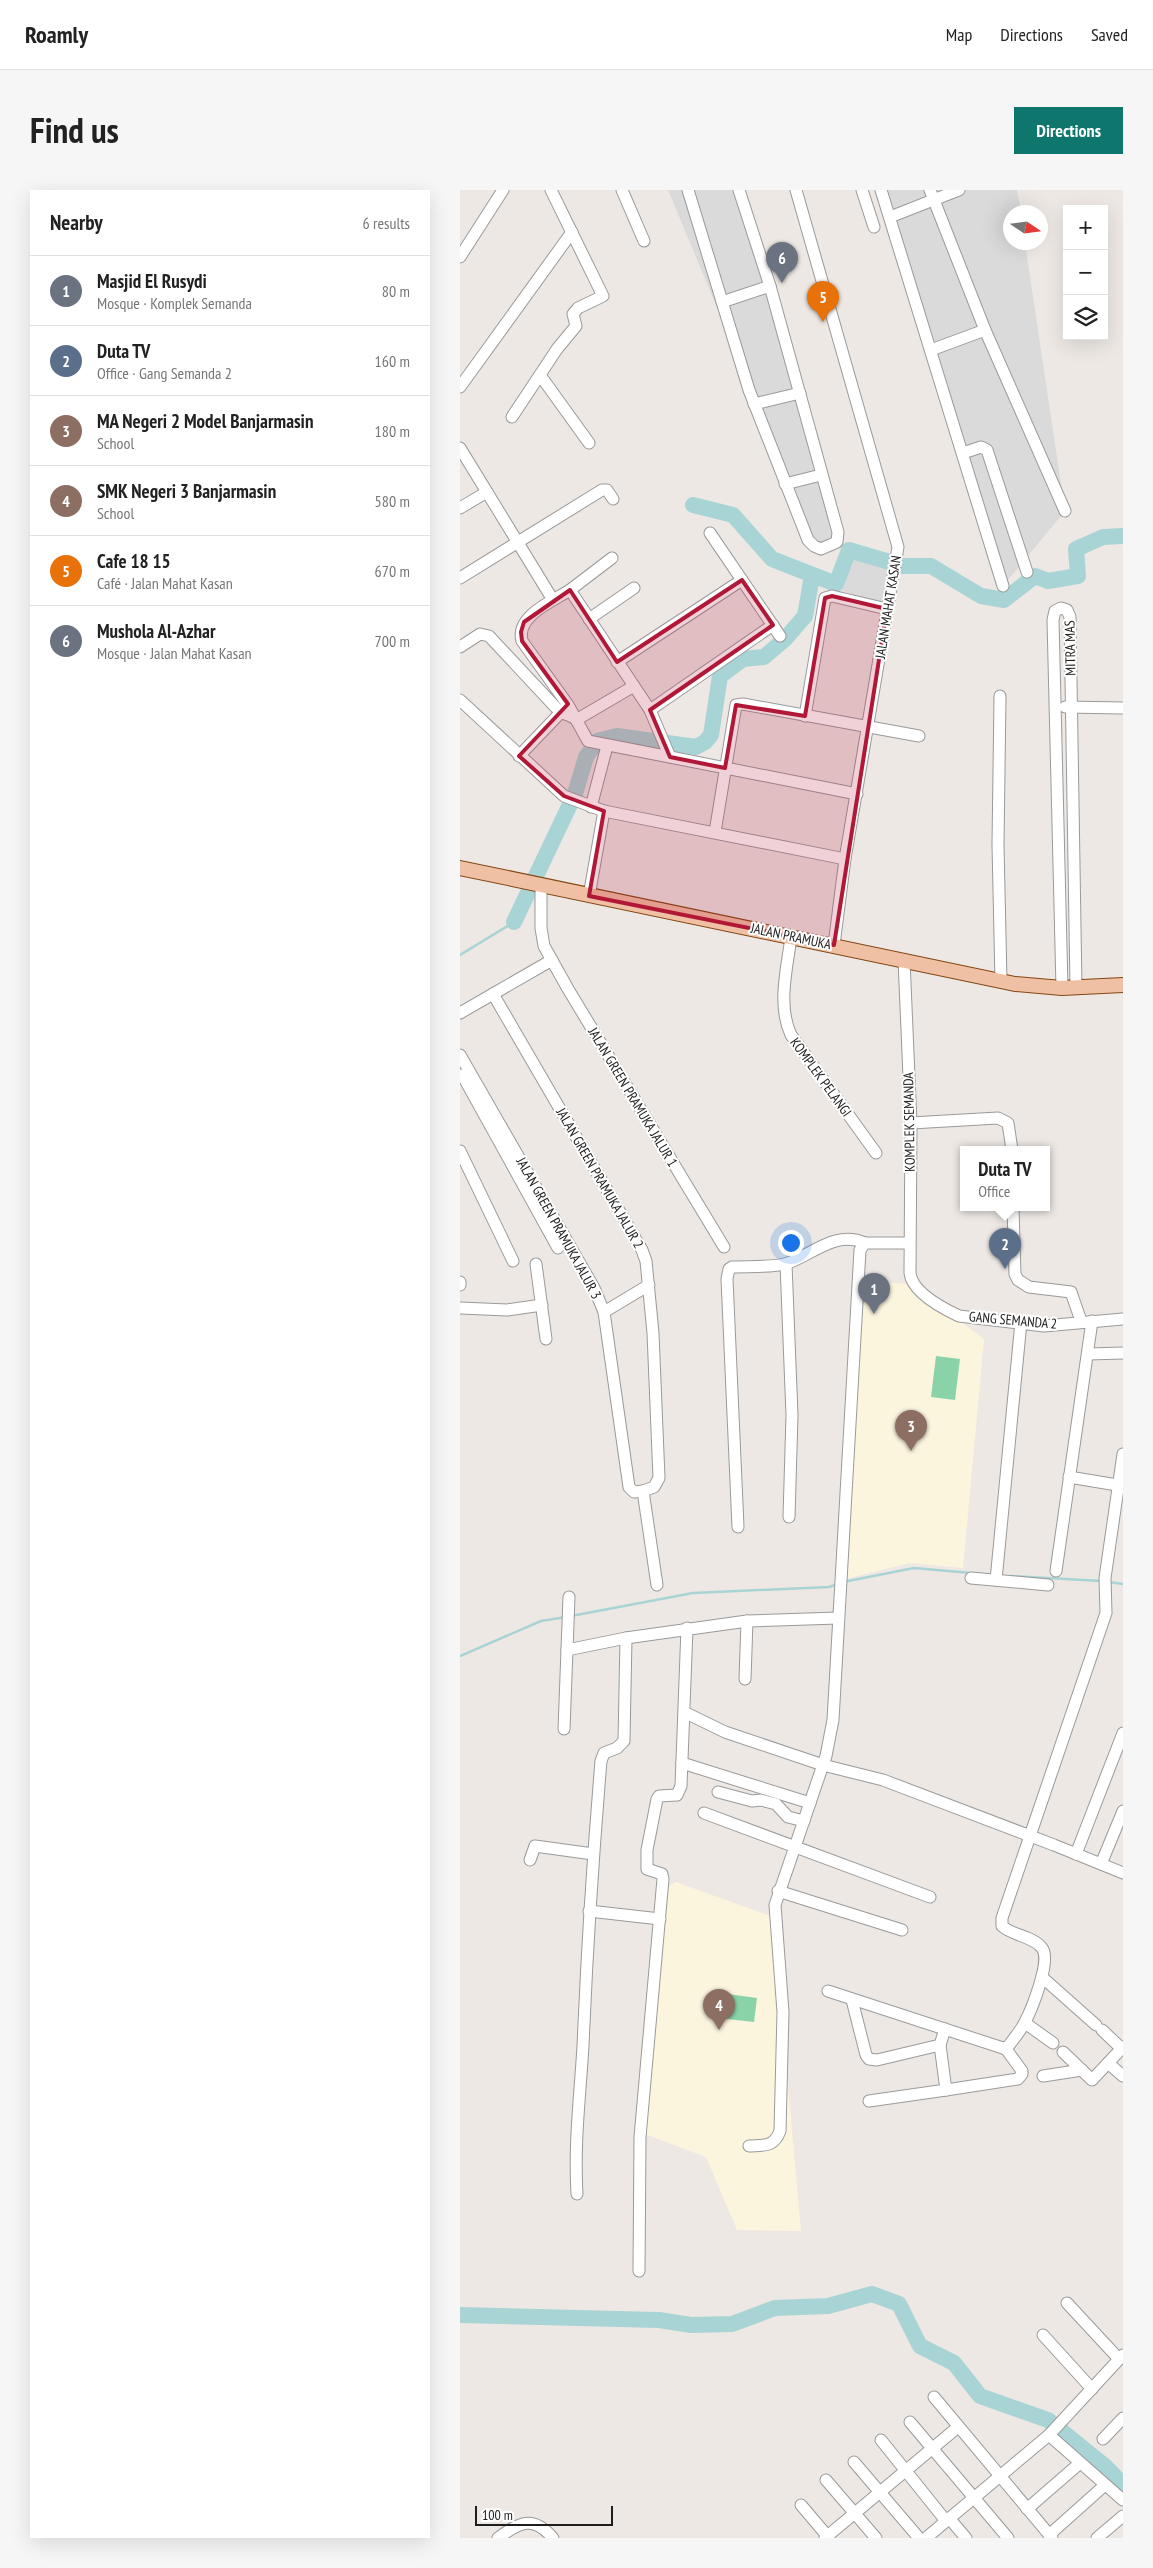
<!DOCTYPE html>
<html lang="en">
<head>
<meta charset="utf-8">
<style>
  body { margin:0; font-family:"PT Sans Narrow",sans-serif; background:#f6f6f6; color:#222 }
  .controls { position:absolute; right:15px; top:15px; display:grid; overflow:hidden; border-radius:0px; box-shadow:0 5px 20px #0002 }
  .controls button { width:45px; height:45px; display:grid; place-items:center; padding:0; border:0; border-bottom:1px solid #e0e0e0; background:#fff; color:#222; font:25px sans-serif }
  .compass { position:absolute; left:543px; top:15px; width:45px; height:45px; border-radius:50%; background:#fff; box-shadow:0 5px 20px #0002; rotate:103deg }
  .scale { position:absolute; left:15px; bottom:12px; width:138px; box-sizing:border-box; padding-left:5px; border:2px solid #1d1d1d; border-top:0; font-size:14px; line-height:18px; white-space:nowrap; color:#1d1d1d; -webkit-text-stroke:4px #fff; paint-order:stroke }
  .you { position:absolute; left:330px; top:1052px; width:18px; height:18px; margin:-12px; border:4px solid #fff; border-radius:50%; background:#1a73e8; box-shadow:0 0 0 8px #1a73e833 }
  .badge { display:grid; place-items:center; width:32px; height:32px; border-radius:50%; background:#0f766e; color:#fff; font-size:16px; font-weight:700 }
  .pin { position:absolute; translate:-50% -41px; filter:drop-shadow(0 1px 2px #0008) }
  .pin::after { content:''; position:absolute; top:26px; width:18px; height:15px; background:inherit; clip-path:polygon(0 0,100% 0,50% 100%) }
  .popup { position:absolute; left:500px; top:956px; width:90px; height:65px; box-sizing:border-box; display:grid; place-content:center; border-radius:0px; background:#fff; filter:drop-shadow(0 1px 4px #0005); font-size:16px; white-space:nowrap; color:#767676 }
  .popup b { font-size:19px; color:#222 }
  .popup::after { content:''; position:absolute; left:50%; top:100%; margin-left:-10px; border:10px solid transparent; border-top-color:#fff }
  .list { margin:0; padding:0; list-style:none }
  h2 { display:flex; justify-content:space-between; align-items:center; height:65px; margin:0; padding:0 20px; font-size:21px }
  h2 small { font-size:16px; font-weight:400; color:#767676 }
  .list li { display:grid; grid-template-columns:32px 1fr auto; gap:15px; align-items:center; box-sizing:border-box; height:70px; padding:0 20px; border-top:1px solid #e0e0e0 }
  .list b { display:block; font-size:19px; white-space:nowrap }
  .list p { margin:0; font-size:16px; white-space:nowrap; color:#767676 }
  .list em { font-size:16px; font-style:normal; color:#767676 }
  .icon { flex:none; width:28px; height:28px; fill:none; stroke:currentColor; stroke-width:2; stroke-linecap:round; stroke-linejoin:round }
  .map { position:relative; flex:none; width:663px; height:2348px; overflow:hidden; border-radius:0px }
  header { display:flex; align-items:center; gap:30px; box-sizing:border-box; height:70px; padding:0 25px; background:#fff; border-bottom:1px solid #e0e0e0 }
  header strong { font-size:24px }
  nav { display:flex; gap:28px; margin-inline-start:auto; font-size:18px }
  .intro { display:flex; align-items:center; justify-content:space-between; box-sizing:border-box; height:120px; padding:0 30px }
  h1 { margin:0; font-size:35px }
  .button { padding:12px 22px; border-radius:0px; background:#0f766e; color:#fff; font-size:18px; font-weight:700 }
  main { display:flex; gap:30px; padding:0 30px }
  aside { flex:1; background:#fff; border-radius:0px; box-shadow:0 5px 20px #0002 }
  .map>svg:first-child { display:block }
</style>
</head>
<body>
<header>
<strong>Roamly</strong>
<nav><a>Map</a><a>Directions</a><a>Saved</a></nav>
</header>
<div class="intro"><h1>Find us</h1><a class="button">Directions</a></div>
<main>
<aside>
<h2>Nearby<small>6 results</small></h2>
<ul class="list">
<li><span class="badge" style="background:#6b7280">1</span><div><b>Masjid El Rusydi</b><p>Mosque · Komplek Semanda</p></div><em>80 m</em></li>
<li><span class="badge" style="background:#5c6f8a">2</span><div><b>Duta TV</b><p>Office · Gang Semanda 2</p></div><em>160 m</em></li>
<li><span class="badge" style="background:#8d6e63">3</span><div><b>MA Negeri 2 Model Banjarmasin</b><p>School</p></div><em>180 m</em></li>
<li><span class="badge" style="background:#8d6e63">4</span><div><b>SMK Negeri 3 Banjarmasin</b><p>School</p></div><em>580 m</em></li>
<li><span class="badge" style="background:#e8710a">5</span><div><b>Cafe 18 15</b><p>Café · Jalan Mahat Kasan</p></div><em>670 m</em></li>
<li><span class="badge" style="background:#6b7280">6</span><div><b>Mushola Al-Azhar</b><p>Mosque · Jalan Mahat Kasan</p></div><em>700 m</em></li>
</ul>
</aside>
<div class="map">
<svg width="663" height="2348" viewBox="0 0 663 2348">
  <rect width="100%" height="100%" fill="#ede8e4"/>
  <g fill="#dadada">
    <polygon points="208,0 278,0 378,348 357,358"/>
    <polygon points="419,0 557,0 561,22 550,22 550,52 565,53 605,321 543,396"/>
    <polygon points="389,360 401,368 431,376 422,413 382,401 389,374"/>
  </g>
  <g fill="#fbf5de">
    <polygon points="400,1091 450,1094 524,1149 503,1378 450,1373 381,1390"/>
    <polygon points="216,1692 313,1727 341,2041 277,2040 246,1967 185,1944 207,1698"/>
  </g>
  <g fill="#8ad3a8">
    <polygon points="476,1166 500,1169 495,1210 471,1207"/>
    <polygon points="253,1802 297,1808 294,1832 250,1827"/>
  </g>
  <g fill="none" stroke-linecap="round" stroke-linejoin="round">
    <g stroke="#a9d4d5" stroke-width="2.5">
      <polyline points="0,765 54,732"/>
      <polyline points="551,1386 641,1391"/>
      <polyline points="383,1392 454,1378 511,1383"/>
      <polyline points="649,1392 663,1394"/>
      <polyline points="111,1426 233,1403 369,1397 378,1394"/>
      <polyline points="0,1466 81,1431 106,1427"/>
    </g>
    <g stroke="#a9d4d5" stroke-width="16">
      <polyline points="233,315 273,325 312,369 376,394 389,360 443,376 471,376 521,406 544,410 575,386 588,391 618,386 616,359 643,347 663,346"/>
      <polyline points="54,732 115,604 126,567 137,551 157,546 236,557 245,552 251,545 260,486 283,469 304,467 325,449 345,426 352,386"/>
      <polyline points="0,2125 199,2130 231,2135 272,2134 315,2118 368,2116 412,2104 439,2114 460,2156 494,2173 520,2206 588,2230 646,2277 663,2295"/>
    </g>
    <g stroke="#9a9a9a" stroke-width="13">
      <g id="minor">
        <polyline points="162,0 184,51"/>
        <polyline points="228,0 289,200 348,350 354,356 361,359 377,352 378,342 310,96 279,0"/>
        <polyline points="336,0 438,357 385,669 374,755"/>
        <polyline points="402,0 414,37"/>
        <polyline points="421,0 543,396"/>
        <polyline points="470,0 525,140 605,321"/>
        <polyline points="430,27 499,0"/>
        <polyline points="0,67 43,0"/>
        <polyline points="262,112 310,96"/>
        <polyline points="471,160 525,140"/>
        <polyline points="80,185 129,253"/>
        <polyline points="0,197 112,42"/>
        <polyline points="294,214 340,203"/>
        <polyline points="52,227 97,159 116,136 113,124 118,118 143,106 91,0"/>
        <polyline points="0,258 93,410"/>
        <polyline points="503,263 521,257 527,260 567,382"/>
        <polyline points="325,294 361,285"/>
        <polyline points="0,318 27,302"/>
        <polyline points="250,343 320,446"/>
        <polyline points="0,388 142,300 147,300 153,309"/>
        <path d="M110 400 190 520 210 567 128 551 108 515 62 451C55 426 93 411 110 400Z"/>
        <polyline points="110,400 152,368"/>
        <polyline points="129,429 174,398"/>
        <polyline points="0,457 20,444 29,446 100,522 115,528"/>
        <polyline points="157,472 282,390"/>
        <polyline points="540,506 538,655 541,791"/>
        <polyline points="0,510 104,606 144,621 385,669"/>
        <polyline points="605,517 663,518"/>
        <polyline points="190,520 313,435"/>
        <polyline points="345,526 365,408 372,406 427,419"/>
        <polyline points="116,530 174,496"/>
        <polyline points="59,566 105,518"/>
        <polyline points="210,567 397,604"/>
        <polyline points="131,617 147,556"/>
        <polyline points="255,642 276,515 283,514 459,546"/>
        <polyline points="81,696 81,738 84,756 108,799 264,1057"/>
        <polyline points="129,706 144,621"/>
        <path d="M331 747C327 779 317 815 331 845L416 963"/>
        <polyline points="92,770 33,804 182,1060 186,1071 193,1143 199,1288 194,1297 183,1301 197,1395"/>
        <path d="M444 770 451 933 450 1083C452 1102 482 1118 499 1126L584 1136 663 1129"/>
        <polyline points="602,798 593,430 595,421 601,418 607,420 610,427 616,798"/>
        <polyline points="0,823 33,804"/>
        <polyline points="0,865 134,1098 144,1122 169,1297 174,1302 183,1301"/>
        <polyline points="0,885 4,888 98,1058"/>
        <polyline points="451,933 538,928 548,933 552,960"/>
        <polyline points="0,961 53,1071"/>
        <polyline points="553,1018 555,1084 558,1090 569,1097 611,1102 621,1131"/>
        <polyline points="76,1074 86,1149"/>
        <polyline points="326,1074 332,1225 329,1327"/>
        <polyline points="0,1092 0,1095"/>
        <polyline points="0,1118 47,1120 82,1115"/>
        <polyline points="144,1122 189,1095"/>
        <polyline points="628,1164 663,1163"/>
        <polyline points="609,1287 657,1295"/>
        <path d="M278 1337 267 1089 269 1079 272 1077C287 1076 314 1078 328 1073 353 1064 376 1040 405 1053"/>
        <polyline points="596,1381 632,1131"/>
        <polyline points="511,1388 588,1395"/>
        <polyline points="536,1390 561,1132"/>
        <polyline points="107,1460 166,1448 287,1431 378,1428"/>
        <polyline points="285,1489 287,1431"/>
        <polyline points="226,1523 265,1542 363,1575 423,1590 594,1655 663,1683"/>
        <polyline points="104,1539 109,1407"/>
        <polyline points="222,1573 350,1613"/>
        <polyline points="258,1602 292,1611 301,1610 316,1614 328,1627 344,1631"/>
        <polyline points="244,1623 470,1707"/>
        <polyline points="616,1664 663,1543"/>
        <polyline points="70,1670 75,1656 133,1664"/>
        <polyline points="641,1674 663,1621"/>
        <polyline points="318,1701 442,1740"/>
        <polyline points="129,1721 200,1729"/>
        <polyline points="582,1787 636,1835"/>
        <path d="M368 1801 546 1859C552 1851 559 1843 564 1834 571 1821 592 1770 582 1758 573 1746 553 1746 542 1736V1728L646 1423 645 1388 663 1264"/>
        <polyline points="392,1810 406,1865 409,1869 417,1870 480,1855 485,1839"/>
        <polyline points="565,1833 593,1853"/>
        <polyline points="642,1840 662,1859"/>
        <polyline points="603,1862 632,1890 663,1857"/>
        <polyline points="648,1873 663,1886"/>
        <polyline points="583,1886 622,1880"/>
        <polyline points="486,1900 558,1889 562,1884 562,1881 546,1859"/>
        <polyline points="409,1911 486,1900 480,1855"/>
        <path d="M289 1956C305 1955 314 1957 320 1941L323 1822 315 1715 366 1566 373 1530 400 1060 405 1053H449"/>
        <path d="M117 2004C114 1952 120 1907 123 1856 127 1760 133 1666 141 1571L144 1563 157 1558 164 1551 166 1448"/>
        <polyline points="179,2081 180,1947 203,1689 202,1684 187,1679 187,1660 197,1609 199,1606 217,1605 221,1596 227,1438"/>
        <polyline points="607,2113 659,2169"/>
        <polyline points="583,2145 632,2199"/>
        <polyline points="474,2207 592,2348"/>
        <polyline points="450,2232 548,2348"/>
        <polyline points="589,2245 663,2310"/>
        <polyline points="643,2249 663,2228"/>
        <polyline points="421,2250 486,2331"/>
        <polyline points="394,2272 459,2348"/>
        <polyline points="366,2290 416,2348"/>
        <polyline points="341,2315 369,2348"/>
        <polyline points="567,2319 620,2273"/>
        <polyline points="489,2328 506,2348"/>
        <polyline points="589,2345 645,2295"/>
        <path d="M38 2348C60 2332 73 2325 93 2348"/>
        <polyline points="365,2348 498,2237"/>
        <polyline points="466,2348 589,2245 663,2165"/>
        <polyline points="637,2348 663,2326"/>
      </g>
    </g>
    <g stroke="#834612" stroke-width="16">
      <polyline id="major" points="0,678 555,794 602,798 663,795"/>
    </g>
    <use href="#minor" stroke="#fff" stroke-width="11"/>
    <use href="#major" stroke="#f0c0a5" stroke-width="14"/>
  </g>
  <path fill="#b11837" fill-opacity="0.2" stroke="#b11837" stroke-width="4" stroke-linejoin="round" d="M282 390 313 435 190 520 210 567 265 578 276 515 345 526 365 408 372 406 427 419 374 755 129 706 144 621 104 606 59 566 108 514 62 451 61 442 64 432 110 400 157 472Z"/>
  <g text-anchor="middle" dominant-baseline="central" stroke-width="4" stroke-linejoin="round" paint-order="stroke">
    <g font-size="14" fill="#1d1d1d" stroke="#fff">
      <text transform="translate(428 417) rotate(-81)">JALAN MAHAT KASAN</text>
      <text transform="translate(610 458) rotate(-91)">MITRA MAS</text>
      <text transform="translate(331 746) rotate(12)">JALAN PRAMUKA</text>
      <text transform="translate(361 887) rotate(54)">KOMPLEK PELANGI</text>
      <text transform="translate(173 907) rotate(59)">JALAN GREEN PRAMUKA JALUR 1</text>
      <text transform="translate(449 932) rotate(-91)">KOMPLEK SEMANDA</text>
      <text transform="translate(140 988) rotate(60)">JALAN GREEN PRAMUKA JALUR 2</text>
      <text transform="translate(99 1038) rotate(61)">JALAN GREEN PRAMUKA JALUR 3</text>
      <text transform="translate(553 1130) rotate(5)">GANG SEMANDA 2</text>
    </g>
  </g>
</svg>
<div class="controls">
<button>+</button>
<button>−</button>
<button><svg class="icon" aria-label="layers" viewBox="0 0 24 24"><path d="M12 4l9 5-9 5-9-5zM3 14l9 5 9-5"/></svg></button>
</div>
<svg class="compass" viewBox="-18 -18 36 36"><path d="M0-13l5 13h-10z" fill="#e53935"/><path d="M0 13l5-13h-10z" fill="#767676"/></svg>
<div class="scale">100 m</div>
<div class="you"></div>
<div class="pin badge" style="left:414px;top:1124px;background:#6b7280">1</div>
<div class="pin badge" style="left:545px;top:1079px;background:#5c6f8a">2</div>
<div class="popup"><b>Duta TV</b>Office</div>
<div class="pin badge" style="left:451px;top:1261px;background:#8d6e63">3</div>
<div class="pin badge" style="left:259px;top:1840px;background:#8d6e63">4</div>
<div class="pin badge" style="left:363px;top:132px;background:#e8710a">5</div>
<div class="pin badge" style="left:322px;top:93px;background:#6b7280">6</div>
</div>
</main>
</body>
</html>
